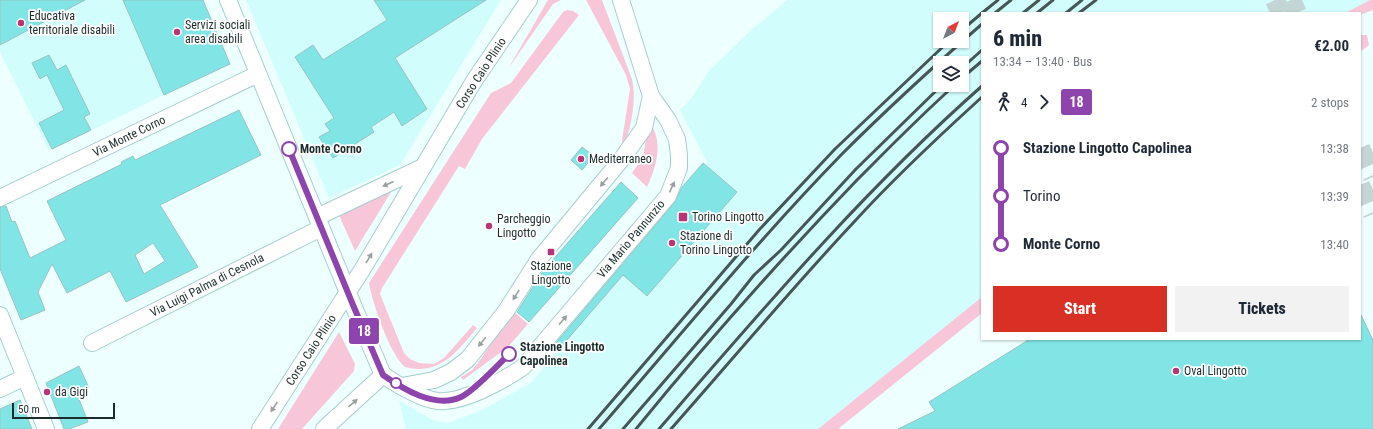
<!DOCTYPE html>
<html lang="en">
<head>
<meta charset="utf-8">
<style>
	body { margin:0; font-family:"Roboto Condensed",sans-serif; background:#f2f2f3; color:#1f2937; height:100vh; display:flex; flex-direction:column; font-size:15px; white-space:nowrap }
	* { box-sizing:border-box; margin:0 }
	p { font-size:13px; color:#747a83 }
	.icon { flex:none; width:22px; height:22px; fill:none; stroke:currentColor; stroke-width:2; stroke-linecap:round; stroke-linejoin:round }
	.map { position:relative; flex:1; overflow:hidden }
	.sheet { position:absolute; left:981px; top:12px; width:380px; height:328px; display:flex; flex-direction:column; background:#fff; border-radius:0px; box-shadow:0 1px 3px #0004 }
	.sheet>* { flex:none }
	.badge { padding:0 8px; border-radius:3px; font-size:14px; line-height:26px }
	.needle { width:26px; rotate:42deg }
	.buttons { position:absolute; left:933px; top:12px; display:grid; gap:8px }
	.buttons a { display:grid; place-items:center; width:36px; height:36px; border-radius:0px; background:#fff; box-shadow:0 1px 3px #0004; font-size:20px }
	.scale { position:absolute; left:12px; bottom:10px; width:103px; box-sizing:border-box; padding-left:4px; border:2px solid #1b2c2c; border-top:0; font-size:11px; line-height:14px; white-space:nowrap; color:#1b2c2c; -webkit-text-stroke:3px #fff; paint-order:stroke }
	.map>.badge { position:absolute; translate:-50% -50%; box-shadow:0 0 0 2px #fff }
	.legs { display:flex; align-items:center; gap:6px; height:44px; padding:0 12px; font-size:13px }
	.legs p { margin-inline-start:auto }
	.headline { display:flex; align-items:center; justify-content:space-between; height:68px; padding:0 12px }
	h1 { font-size:22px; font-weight:800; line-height:30px }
	.primary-button { display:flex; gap:8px; margin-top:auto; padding:8px 12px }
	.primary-button a { flex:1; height:46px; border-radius:0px; background:#d93025; color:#fff; font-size:16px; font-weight:800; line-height:46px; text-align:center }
	.primary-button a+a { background:#f2f2f3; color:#1f2937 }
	ul { padding:0 12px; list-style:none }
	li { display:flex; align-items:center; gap:14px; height:48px; font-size:15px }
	li i { display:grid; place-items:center; width:6px; height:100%; margin:0 5px; background:currentColor }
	li i::after { content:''; width:10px; height:10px; margin:-5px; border:3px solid; border-radius:50%; background:#fff }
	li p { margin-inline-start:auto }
	li:first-child i { background:linear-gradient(#0000 50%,currentColor 0) }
	li:last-child i { background:linear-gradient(currentColor 50%,#0000 0) }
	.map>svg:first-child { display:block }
</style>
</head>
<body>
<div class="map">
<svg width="1373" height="429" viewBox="0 0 1373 429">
	<rect width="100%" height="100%" fill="#eff"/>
	<g fill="#d2fdfd" fill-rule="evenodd">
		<polygon points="0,0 123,0 164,95 49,151 0,52"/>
		<polygon points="246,0 501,0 400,165 329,198"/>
		<path d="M787,0H1370L1345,13H982V297L818,429H406L399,400L432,420L448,423L482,410L532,382L707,162L680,110L691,99L708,72L750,31ZM940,19H962V41H940ZM940,63H962V85H940Z"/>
	</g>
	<g fill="#f7c7d9">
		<polygon points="548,0 561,0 553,4 508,69"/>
		<path d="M586,0H602L632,79C637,101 631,126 624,148L622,140L630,89L626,75Z"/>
		<polygon points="1370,0 1373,0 1373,10 1360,15 1360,13 1345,13"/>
		<path d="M567,10L573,11L579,15L482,139L465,169L459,166L382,288L380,294L404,353L410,359L419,363L434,364L444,358L473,325L477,328C457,352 439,376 405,367C390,355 372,302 369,283L491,93L511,83L563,12Z"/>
		<polygon points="1360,35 1367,35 1369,45 1360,52"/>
		<path d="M652,126C663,145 656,168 647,187L632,173L643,157L648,127Z"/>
		<polygon points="393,189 355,251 338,213"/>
		<polygon points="982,297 982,313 838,429 818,429"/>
		<polygon points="513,311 528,324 508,347 463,380 461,377 472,370 478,363"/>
		<polygon points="339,332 355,364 354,371 302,429 278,429"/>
	</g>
	<g fill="#82e5e5" stroke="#98c3c2" fill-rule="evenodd">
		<polygon points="0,0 85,0 0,45"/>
		<polygon points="123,0 203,0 230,64 164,95"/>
		<polygon points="374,0 486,0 395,58 427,109 402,126 394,112 371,127 374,132 333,158 319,137 330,131 325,124 334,118 295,57 313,45 323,60 387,20"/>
		<polygon points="49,55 57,70 66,65 90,114 84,117 91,130 52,149 39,123 64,110 47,75 40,79 32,63"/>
		<path d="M239,110L261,155L160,205L198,267L126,302L110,271L67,293L52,264L38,292L45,310L21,320L0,269V207L6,206L12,222L15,221L30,258L66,240L47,201L122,164L121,162L133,156L135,160ZM153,243L165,261L144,274L135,255Z"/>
		<polygon points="582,147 594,156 582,170 571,160"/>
		<polygon points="703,163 737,192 647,296 623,275 560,348 555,344 675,202 682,187"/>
		<polygon points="621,182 638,198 529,322 517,312 543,271"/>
		<polygon points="1360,313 1373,340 1373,429 898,429 935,411 929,402 1030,339 1360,339"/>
		<polygon points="79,366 89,388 77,394 88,422 69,429 64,429 46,383"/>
		<polygon points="20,400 32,429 0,429 0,409"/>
	</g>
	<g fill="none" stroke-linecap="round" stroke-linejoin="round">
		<g stroke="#c4d5d5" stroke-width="20" stroke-dasharray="20 10" stroke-linecap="butt">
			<polyline points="1275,0 1281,13"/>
			<polyline points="1291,0 1297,13"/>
			<polyline points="1360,148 1373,177"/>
			<polyline points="1360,185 1373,214"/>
		</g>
		<g stroke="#a4cfcf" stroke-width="18">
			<g id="minor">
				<polyline points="228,0 353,305 383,375"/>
				<polyline points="0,198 258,74"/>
				<polyline points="317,217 423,167"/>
				<polyline points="0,315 46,429"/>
				<polyline points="92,343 321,228"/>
				<path d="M383,375C398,385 420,399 438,401C463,403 503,381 523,367L668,196L679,168V155L677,139L668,120L651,96L621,0"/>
				<polyline points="402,386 434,380 451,372 468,359 506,311 539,259 621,160 644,128 651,96"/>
				<polyline points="0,389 25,377"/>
				<polyline points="260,429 362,270 474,81 529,0"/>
				<polyline points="324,429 383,375"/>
			</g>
		</g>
		<use href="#minor" stroke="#fff" stroke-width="16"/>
		<g stroke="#455656" stroke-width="3">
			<polyline points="982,13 998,0"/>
			<polyline points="995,13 1011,0"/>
			<polyline points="1023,13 1039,0"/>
			<polyline points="1037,13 1053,0"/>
			<polyline points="1066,13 1082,0"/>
			<polyline points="1079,13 1096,0"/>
			<polyline points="962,30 982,13"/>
			<polyline points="962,68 982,50"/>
			<polyline points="962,78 982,61"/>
			<polyline points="588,429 759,230 835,149 949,41"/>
			<path d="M599,429C679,337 757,241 842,154C887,109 934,66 982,24"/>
			<polyline points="623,429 731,304 754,275 781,250 856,169 942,85"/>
			<path d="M636,429C706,343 780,260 857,180C889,148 921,115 955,85"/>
			<path d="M659,429C762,310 864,190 982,86"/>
			<path d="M671,429C732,360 791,289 854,222C894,178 938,137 982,97"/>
		</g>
	</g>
	<defs><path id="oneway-solid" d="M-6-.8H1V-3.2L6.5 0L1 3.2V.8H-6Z"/></defs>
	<g fill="#98a0a0">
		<use href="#oneway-solid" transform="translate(604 182) rotate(130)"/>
		<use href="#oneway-solid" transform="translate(388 184) rotate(155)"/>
		<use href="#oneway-solid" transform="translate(672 187) rotate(-65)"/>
		<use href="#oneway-solid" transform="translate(369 258) rotate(-59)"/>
		<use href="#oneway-solid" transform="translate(516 295) rotate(122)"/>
		<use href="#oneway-solid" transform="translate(563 320) rotate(-49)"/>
		<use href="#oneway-solid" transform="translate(482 342) rotate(128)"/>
		<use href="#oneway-solid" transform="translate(353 403) rotate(-41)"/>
		<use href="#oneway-solid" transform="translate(274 407) rotate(123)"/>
	</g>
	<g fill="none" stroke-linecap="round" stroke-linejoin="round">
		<g stroke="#fff" stroke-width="9">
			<path id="line-1" d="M289,149L353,305L383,375C403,389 435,409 461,397C475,390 498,365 509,354"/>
		</g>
		<use href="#line-1" stroke="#8e44ad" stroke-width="6"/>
	</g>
	<g fill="#b83479" stroke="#fff" stroke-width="1.5">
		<circle cx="21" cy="23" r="4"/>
		<circle cx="177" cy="32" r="4"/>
		<circle cx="581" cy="159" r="4"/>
		<rect x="678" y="212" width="10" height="10" rx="2"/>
		<circle cx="489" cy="226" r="4"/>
		<circle cx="672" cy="243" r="4"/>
		<rect x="547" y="248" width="8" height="8" rx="2"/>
		<circle cx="1176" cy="371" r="4"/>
		<circle cx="47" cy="392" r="4"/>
	</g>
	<g fill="#fff" stroke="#8e44ad" stroke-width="2">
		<circle cx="289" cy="149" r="7"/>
		<circle cx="509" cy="354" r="7"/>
		<circle cx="396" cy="383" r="5"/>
	</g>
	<g text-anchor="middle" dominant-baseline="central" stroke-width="3.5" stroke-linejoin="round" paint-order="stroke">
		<g font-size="12" fill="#1b2c2c" stroke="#fff" text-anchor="start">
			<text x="29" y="16">Educativa<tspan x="29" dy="14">territoriale disabili</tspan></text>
			<text x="185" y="25">Servizi sociali<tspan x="185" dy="14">area disabili</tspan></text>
			<text x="589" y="159">Mediterraneo</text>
			<text x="692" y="217">Torino Lingotto</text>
			<text x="497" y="219">Parcheggio<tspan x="497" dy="14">Lingotto</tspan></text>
			<text x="680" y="236">Stazione di<tspan x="680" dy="14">Torino Lingotto</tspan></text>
			<text x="551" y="266" text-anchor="middle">Stazione<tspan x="551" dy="14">Lingotto</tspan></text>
			<text x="1184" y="371">Oval Lingotto</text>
			<text x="55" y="392">da Gigi</text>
		</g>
		<g font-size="12" fill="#1b2c2c" stroke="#fff">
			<text transform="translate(481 73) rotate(-57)">Corso Caio Plinio</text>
			<text transform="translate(129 136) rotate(-26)">Via Monte Corno</text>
			<text transform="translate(631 239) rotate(-50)">Via Mario Pannunzio</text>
			<text transform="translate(207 285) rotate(-27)">Via Luigi Palma di Cesnola</text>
			<text transform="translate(311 350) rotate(-57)">Corso Caio Plinio</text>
		</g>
		<g font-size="12" font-weight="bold" fill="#1b2c2c" stroke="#fff" text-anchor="start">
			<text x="300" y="149">Monte Corno</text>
			<text x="520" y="347">Stazione Lingotto<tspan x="520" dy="14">Capolinea</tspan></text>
		</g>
	</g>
</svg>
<div class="buttons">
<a><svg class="needle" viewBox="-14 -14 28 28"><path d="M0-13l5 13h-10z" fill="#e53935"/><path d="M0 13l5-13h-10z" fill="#747a83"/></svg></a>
<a><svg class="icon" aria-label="layers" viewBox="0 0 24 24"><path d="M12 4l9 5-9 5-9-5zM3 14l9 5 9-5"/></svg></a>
</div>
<div class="scale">50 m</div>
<b class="badge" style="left:364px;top:331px;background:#8e44ad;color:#fff">18</b>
<section class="sheet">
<div class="headline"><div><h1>6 min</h1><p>13:34 – 13:40 · Bus</p></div><b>€2.00</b></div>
<div class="legs"><svg class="icon" aria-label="walk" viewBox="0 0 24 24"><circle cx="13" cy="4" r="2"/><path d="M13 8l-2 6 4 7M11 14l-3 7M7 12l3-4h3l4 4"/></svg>4<svg class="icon" aria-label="forward" viewBox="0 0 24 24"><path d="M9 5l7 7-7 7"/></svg><b class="badge" style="background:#8e44ad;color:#fff">18</b><p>2 stops</p></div>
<ul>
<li><i style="color:#8e44ad"></i><b>Stazione Lingotto Capolinea</b><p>13:38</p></li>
<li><i style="color:#8e44ad"></i><span>Torino</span><p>13:39</p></li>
<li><i style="color:#8e44ad"></i><b>Monte Corno</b><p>13:40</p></li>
</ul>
<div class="primary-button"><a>Start</a><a>Tickets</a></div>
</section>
</div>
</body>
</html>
